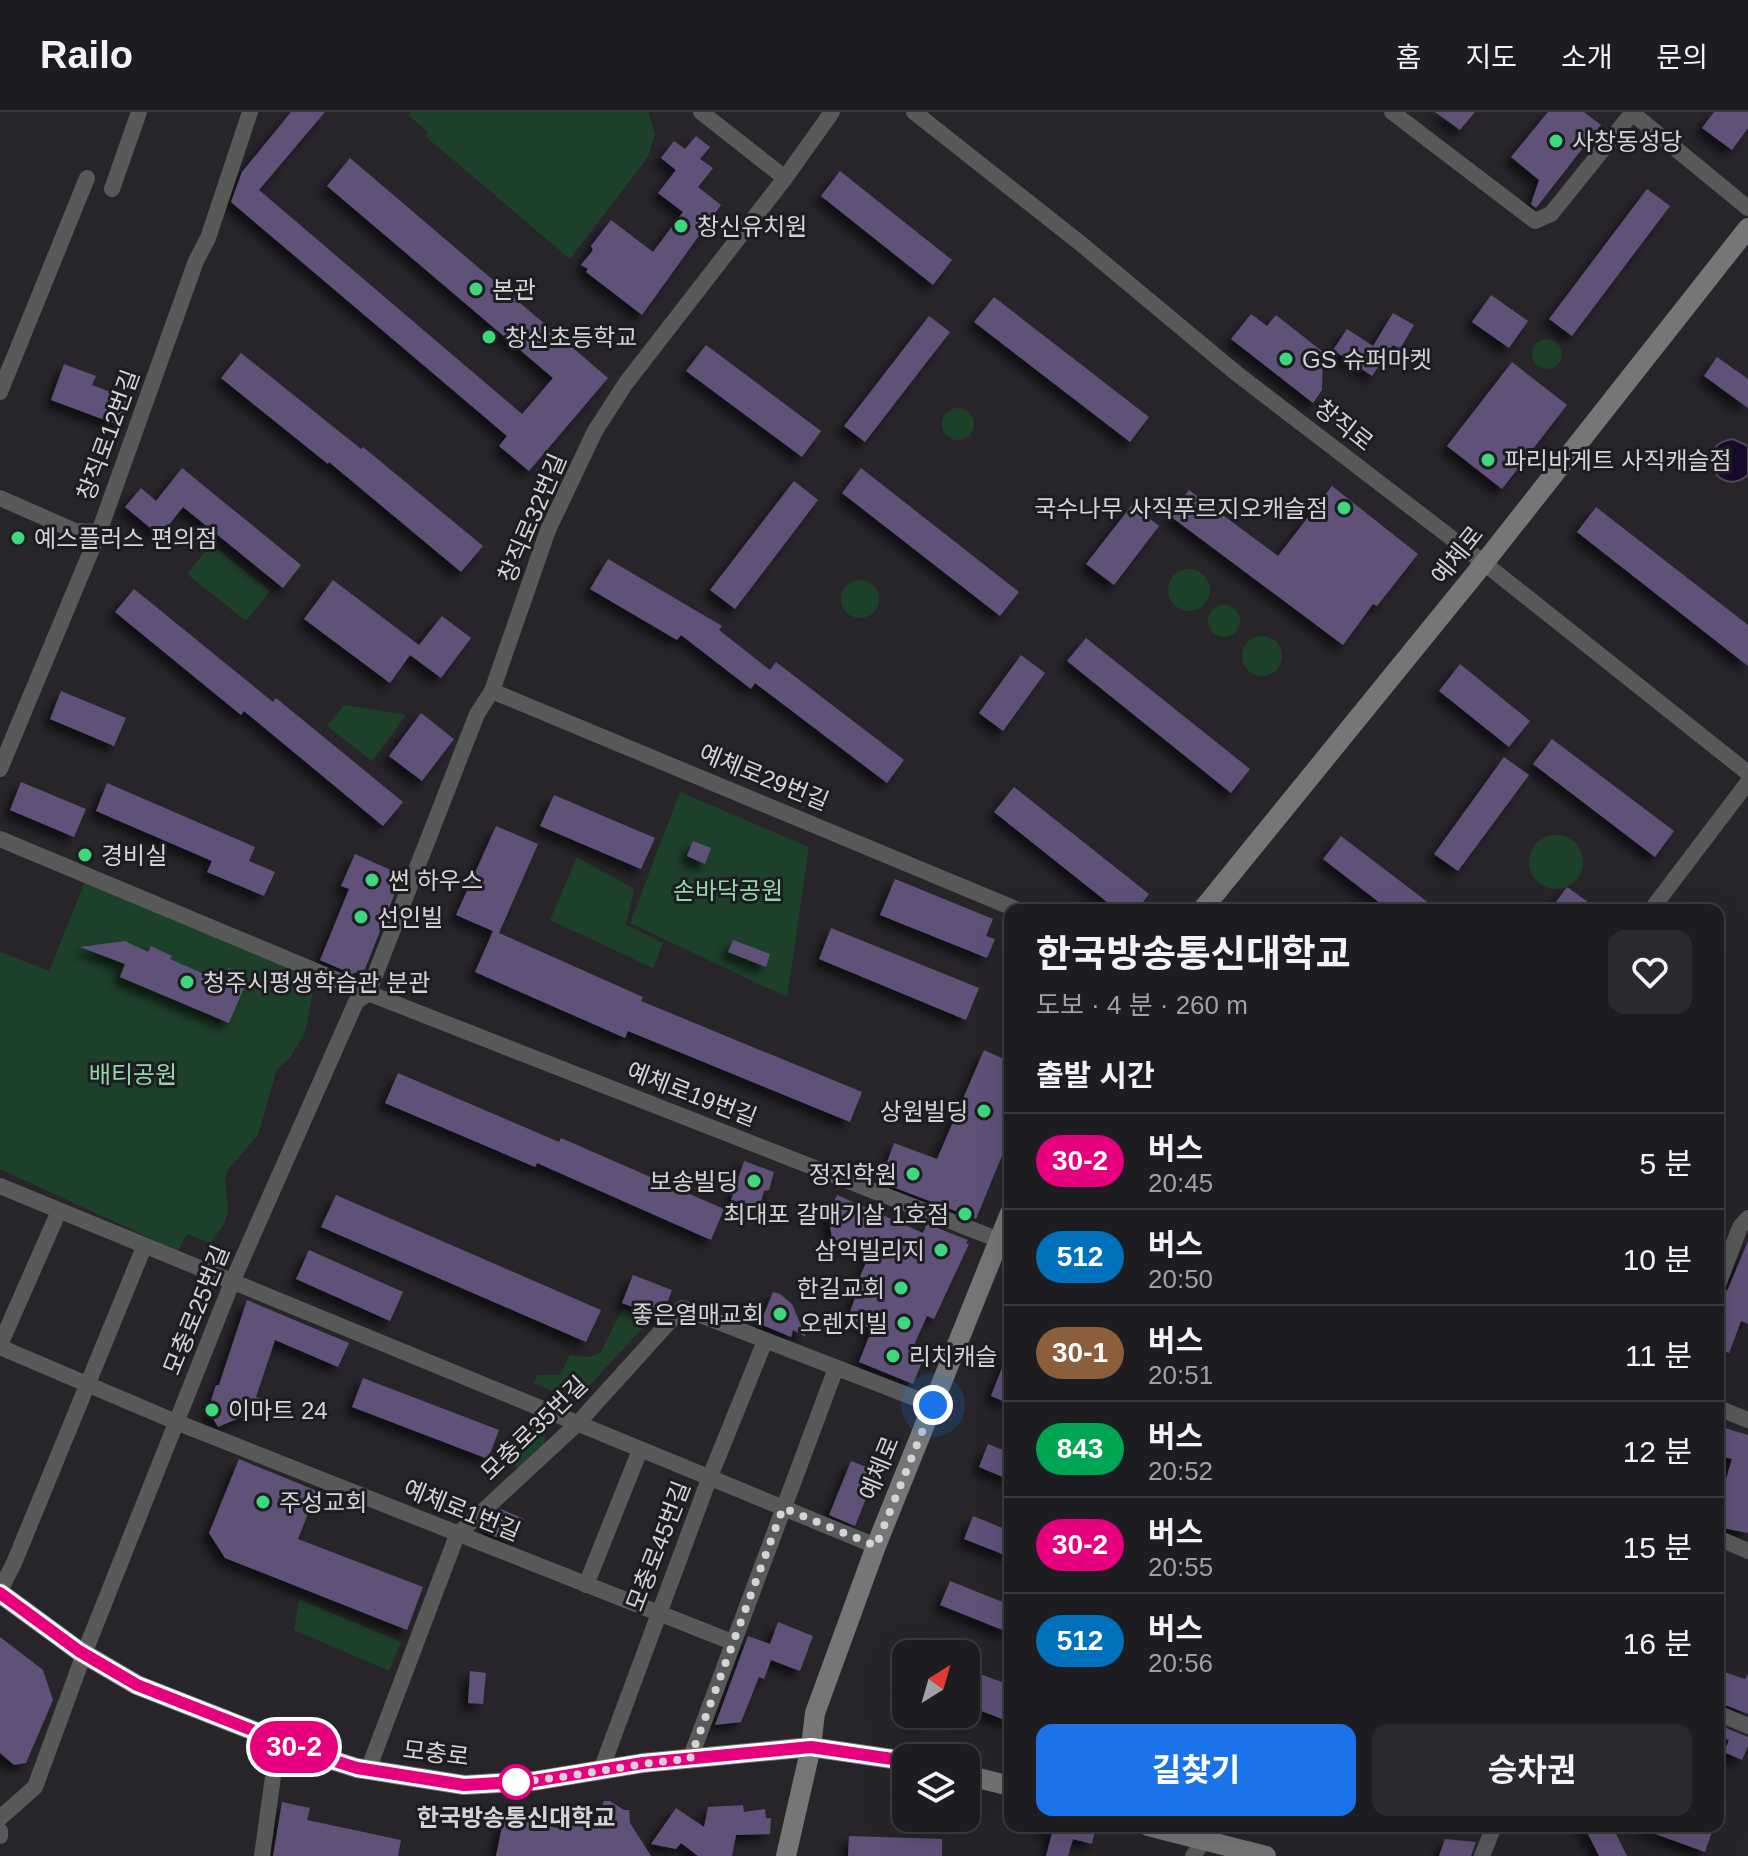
<!DOCTYPE html>
<html lang="ko">
<head>
<meta charset="utf-8">
<style>
	body { margin:0; font-family:Helvetica,"Noto Sans KR",sans-serif; background:#2a292d; color:#f1f3f6; height:100vh; display:flex; flex-direction:column; font-size:30px; white-space:nowrap }
	* { box-sizing:border-box; margin:0 }
	p { font-size:26px; color:#a0a1a5 }
	.icon { flex:none; width:44px; height:44px; fill:none; stroke:currentColor; stroke-width:2; stroke-linecap:round; stroke-linejoin:round }
	.map { position:relative; flex:1; overflow:hidden }
	.sheet { position:absolute; left:1004px; top:792px; width:720px; height:928px; display:flex; flex-direction:column; background:#1d1c20; border-radius:16px; box-shadow:0 8px 32px #0002,0 0 0 2px #3b3a3e }
	.sheet>* { flex:none }
	.badge { padding:0 16px; border-radius:26px; font-size:28px; line-height:52px }
	.needle { width:52px; rotate:37deg }
	.tools { position:absolute; left:892px; top:1528px; display:grid; gap:16px }
	.tools a { display:grid; place-items:center; width:88px; height:88px; border-radius:16px; background:#1d1c20; box-shadow:0 8px 32px #0002,0 0 0 2px #3b3a3e; font-size:40px }
	.you { position:absolute; width:40px; height:40px; margin:-20px; border:6px solid #fff; border-radius:50%; background:#1a73e8; box-shadow:0 0 0 12px #1a73e833 }
	.map>.badge { position:absolute; translate:-50% -50%; box-shadow:0 0 0 4px #fff }
	h2 { padding:0 32px; font-size:30px; line-height:72px }
	.round { display:grid; place-items:center; flex:none; width:84px; height:84px; border-radius:16px; background:#2a292d }
	.overview { display:flex; align-items:center; justify-content:space-between; height:136px; padding:0 32px }
	h1 { font-size:38px; font-weight:700; line-height:60px }
	.action { display:flex; gap:16px; margin-top:auto; padding:16px 32px }
	.action a { flex:1; height:92px; border-radius:16px; background:#1a73e8; color:#fff; font-size:32px; font-weight:700; line-height:92px; text-align:center }
	.action a+a { background:#2a292d; color:#f1f3f6 }
	ul { padding:0; list-style:none }
	li { display:flex; align-items:center; gap:24px; height:96px; padding:0 32px; border-top:2px solid #3b3a3e }
	li div { flex:1 }
	li b { display:block; font-size:30px }
	li em { font-style:normal }
	li .badge { min-width:88px; font-weight:700; text-align:center }
	header { display:flex; align-items:center; gap:48px; box-sizing:border-box; height:112px; padding:0 40px; background:#1d1c20; border-bottom:2px solid #3b3a3e }
	header strong { font-size:38px }
	nav { display:flex; gap:44px; margin-inline-start:auto; font-size:28px }
	.map>svg:first-child { display:block }
</style>
</head>
<body>
<header>
<strong>Railo</strong>
<nav><a>홈</a><a>지도</a><a>소개</a><a>문의</a></nav>
</header>
<div class="map">
<svg width="1748" height="1744" viewBox="0 0 1748 1744">
	<defs>
		<filter id="shadow"><feDropShadow dx="-7" dy="7" stdDeviation="4" flood-color="#0009"/></filter>
	</defs>
	<rect width="100%" height="100%" fill="#27252a"/>
	<g fill="#1d4029">
		<polygon points="411,0 648,0 655,22 648,45 570,147 425,24 428,20 408,3"/>
		<circle cx="1547" cy="242" r="15"/>
		<circle cx="958" cy="312" r="16"/>
		<polygon points="211,432 270,479 246,509 187,462"/>
		<circle cx="1189" cy="478" r="21"/>
		<circle cx="860" cy="487" r="19"/>
		<circle cx="1224" cy="509" r="16"/>
		<circle cx="1262" cy="544" r="20"/>
		<polygon points="344,593 406,603 372,649 327,614"/>
		<polygon points="680,680 809,735 787,885 630,811"/>
		<circle cx="1556" cy="750" r="27"/>
		<polygon points="577,745 634,777 626,813 663,831 653,856 550,808"/>
		<polygon points="85,770 302,861 314,875 305,920 290,946 277,957 258,1023 227,1059 225,1068 228,1099 224,1112 210,1131 187,1122 178,1139 0,1057 0,840 49,859"/>
		<polygon points="623,1196 651,1207 575,1289 534,1271 537,1263 560,1263 570,1243 590,1245 601,1240"/>
		<polygon points="518,1313 546,1317 544,1334 519,1356 506,1352"/>
		<polygon points="299,1487 401,1530 389,1559 294,1518"/>
	</g>
	<path fill="#180a2a" stroke="#50465e" stroke-width="2" d="M1733,327L1748,334V363C1716,389 1692,332 1733,327Z"/>
	<g fill="#5f5178" filter="url(#shadow)">
		<polygon points="291,0 325,0 259,78 522,302 553,266 327,74 350,46 608,266 529,359 499,334 507,324 231,90 242,60"/>
		<polygon points="1435,0 1475,0 1460,18"/>
		<polygon points="1548,0 1584,0 1601,13 1536,96 1531,92 1539,68 1511,45"/>
		<polygon points="1714,0 1748,0 1748,16 1732,38 1702,16"/>
		<polygon points="696,24 710,35 700,47 713,56 698,75 721,93 642,203 586,160 588,157 581,153 593,138 591,134 611,108 653,140 683,100 658,81 676,58 661,46 674,29 685,37"/>
		<polygon points="840,59 952,148 933,173 821,84"/>
		<polygon points="1647,77 1670,94 1572,224 1549,207"/>
		<polygon points="1491,183 1528,209 1509,236 1472,210"/>
		<polygon points="994,185 1149,305 1130,330 974,210"/>
		<polygon points="1393,201 1414,213 1400,237 1393,233 1372,264 1333,238 1347,217 1373,234"/>
		<polygon points="1251,202 1267,214 1276,203 1323,240 1322,278 1313,291 1231,227"/>
		<polygon points="929,204 950,220 865,330 844,314"/>
		<polygon points="706,233 821,319 802,345 686,259"/>
		<polygon points="241,241 361,337 363,335 483,434 461,460 329,350 328,352 221,266"/>
		<polygon points="1717,245 1748,267 1748,296 1704,264"/>
		<polygon points="1512,250 1567,293 1502,377 1447,334"/>
		<polygon points="64,252 96,264 92,273 131,288 121,314 51,288"/>
		<polygon points="182,356 301,453 283,476 183,395 160,424 125,395 141,376 156,389"/>
		<polygon points="861,356 1019,480 1000,504 842,381"/>
		<polygon points="794,369 818,388 735,497 710,478"/>
		<polygon points="1332,374 1418,442 1377,494 1373,492 1343,533 1170,404 1189,378 1278,444"/>
		<polygon points="1132,393 1159,414 1114,473 1086,452"/>
		<polygon points="1596,395 1748,513 1748,554 1577,420"/>
		<polygon points="608,447 722,514 719,518 770,558 776,550 904,648 887,671 755,571 751,577 681,523 677,528 590,477"/>
		<polygon points="333,468 419,533 442,504 471,526 441,566 410,543 390,571 304,507"/>
		<polygon points="134,477 273,590 276,586 403,690 383,714 244,599 241,603 115,500"/>
		<polygon points="1086,526 1250,657 1231,681 1067,549"/>
		<polygon points="1021,543 1045,561 1003,619 979,601"/>
		<polygon points="1460,552 1530,609 1509,635 1439,579"/>
		<polygon points="61,579 126,606 114,634 50,607"/>
		<polygon points="421,601 454,627 422,669 389,644"/>
		<polygon points="1552,627 1674,719 1655,745 1533,652"/>
		<polygon points="1504,645 1529,663 1458,759 1434,742"/>
		<polygon points="21,670 86,697 74,725 10,698"/>
		<polygon points="107,671 255,735 249,749 275,760 264,784 207,760 212,749 96,699"/>
		<polygon points="1014,675 1149,782 1137,798 1117,798 994,700"/>
		<polygon points="554,683 655,726 641,757 540,714"/>
		<polygon points="496,714 538,732 499,821 643,885 641,889 862,980 850,1010 628,919 625,926 475,860 493,819 456,803"/>
		<polygon points="1341,724 1438,798 1389,798 1323,747"/>
		<polygon points="693,729 711,736 705,752 687,744"/>
		<polygon points="355,742 402,763 365,857 352,862 320,848 349,777 341,774"/>
		<polygon points="895,767 993,807 986,824 995,827 987,846 880,803"/>
		<polygon points="1567,775 1599,798 1550,798"/>
		<polygon points="831,816 979,876 966,908 819,847"/>
		<polygon points="733,828 770,842 766,855 728,840"/>
		<polygon points="125,829 148,840 151,834 172,844 170,847 213,866 217,857 226,861 228,856 243,863 240,869 246,871 229,911 120,865 125,852 80,835"/>
		<polygon points="984,938 1010,950 1010,1024 976,1107 880,1070 894,1031 937,1047"/>
		<polygon points="398,961 559,1030 561,1026 724,1097 711,1128 537,1051 535,1055 385,991"/>
		<polygon points="744,1049 774,1060 769,1078 764,1079 761,1090 752,1093 731,1088"/>
		<polygon points="336,1083 601,1198 586,1230 321,1115"/>
		<polygon points="837,1083 923,1121 927,1112 968,1128 966,1131 969,1132 934,1207 927,1204 914,1233 927,1238 913,1272 859,1250 872,1217 852,1208 849,1203 859,1174 856,1173 870,1142 832,1126 828,1103"/>
		<polygon points="1748,1129 1748,1212 1741,1209 1729,1241 1718,1237 1718,1190 1728,1177"/>
		<polygon points="309,1138 403,1180 390,1209 296,1167"/>
		<polygon points="633,1163 672,1178 664,1199 659,1205 622,1191"/>
		<polygon points="773,1180 780,1182 792,1192 806,1225 793,1218 791,1225 760,1212"/>
		<polygon points="247,1188 349,1231 338,1255 275,1228 256,1285 269,1289 265,1300 251,1301 218,1315 208,1298 216,1273 219,1273"/>
		<polygon points="1009,1238 1010,1238 1010,1292 991,1284"/>
		<polygon points="363,1266 499,1318 488,1347 352,1295"/>
		<polygon points="1718,1314 1748,1323 1748,1421 1718,1415 1718,1383 1721,1384 1732,1347 1718,1343"/>
		<polygon points="988,1332 1010,1341 1010,1368 979,1355"/>
		<polygon points="239,1347 317,1379 298,1427 423,1475 407,1518 225,1446 209,1421"/>
		<polygon points="851,1349 877,1359 855,1414 829,1403"/>
		<polygon points="501,1397 524,1407 513,1431 488,1422 487,1416 491,1406"/>
		<polygon points="973,1404 1010,1419 1010,1445 964,1427"/>
		<polygon points="950,1469 1010,1493 1010,1521 940,1493"/>
		<polygon points="778,1510 813,1524 800,1559 771,1548 764,1567 759,1565 741,1610 715,1613 748,1524 770,1532"/>
		<polygon points="0,1525 43,1558 53,1588 26,1651 14,1653 0,1641"/>
		<polygon points="966,1557 1010,1573 1010,1610 966,1593"/>
		<polygon points="1718,1558 1745,1567 1748,1562 1748,1602 1718,1590"/>
		<polygon points="470,1559 486,1561 483,1592 468,1591"/>
		<polygon points="1726,1616 1748,1625 1748,1634 1742,1648 1724,1640 1729,1628 1722,1625"/>
		<polygon points="604,1689 610,1689 624,1698 629,1698 630,1711 651,1744 496,1744 504,1705 563,1717 565,1699 569,1697 576,1698 593,1711"/>
		<polygon points="282,1690 310,1696 307,1708 401,1728 398,1744 273,1744"/>
		<polygon points="743,1693 744,1700 765,1697 766,1706 771,1706 770,1722 736,1723 732,1744 698,1744 681,1731 676,1737 651,1732 676,1696 704,1715 708,1695"/>
		<polygon points="1043,1714 1096,1714 1092,1732 1073,1727 1068,1744 1046,1744 1052,1721 1043,1719"/>
		<polygon points="1584,1714 1612,1714 1627,1744 1599,1744"/>
		<polygon points="1640,1714 1714,1714 1705,1740 1639,1716"/>
		<polygon points="849,1724 942,1727 942,1744 848,1744"/>
		<polygon points="1445,1727 1476,1730 1471,1744 1439,1744"/>
	</g>
	<g fill="none" stroke-linecap="round" stroke-linejoin="round">
		<g stroke="#585a59" stroke-width="16">
			<polyline points="701,0 785,66"/>
			<polyline points="914,0 1080,131 1236,261 1484,451 1748,661"/>
			<polyline points="1392,0 1535,109 1551,102 1633,0"/>
			<polyline points="1631,0 1748,96"/>
			<polyline points="112,77 139,0"/>
			<polyline points="0,280 87,66"/>
			<polyline points="0,386 75,419 99,420"/>
			<polyline points="492,579 1018,798"/>
			<polyline points="0,657 99,420 196,149 208,126 250,0"/>
			<polyline points="0,727 368,881 999,1128"/>
			<polyline points="1651,798 1748,670"/>
			<polyline points="0,1074 876,1434"/>
			<polyline points="1718,1173 1740,1115 1748,1106"/>
			<polyline points="0,1233 59,1099"/>
			<polyline points="0,1235 176,1310 732,1530"/>
			<polyline points="1718,1296 1748,1308"/>
			<polyline points="1718,1426 1748,1439"/>
			<polyline points="586,1473 640,1338"/>
			<polyline points="0,1478 14,1451 144,1135"/>
			<polyline points="1718,1601 1748,1614"/>
			<polyline points="690,1647 836,1256"/>
			<polyline points="368,1658 457,1423 577,1312 682,1196 933,1293"/>
			<polyline points="601,1658 709,1367 765,1229"/>
			<polyline points="0,1706 35,1675 84,1542 233,1168 356,890 368,881 477,602 492,579 548,418 595,319 626,271 785,66 832,0"/>
			<polyline points="0,1719 0,1724"/>
			<polyline points="262,1744 278,1629"/>
			<polyline points="1193,1744 1203,1730"/>
			<polyline points="1482,1744 1494,1714"/>
		</g>
		<g stroke="#747775" stroke-width="20">
			<polyline points="1202,798 1484,451 1748,116"/>
			<polyline points="0,1481 79,1539 137,1573 313,1642 357,1656 464,1673 534,1669 643,1651 811,1635 906,1649"/>
			<polyline points="966,1663 1010,1674"/>
			<polyline points="1148,1714 1266,1744"/>
			<polyline points="786,1744 811,1635 815,1601 876,1434 1010,1101"/>
		</g>
	</g>
	<g fill="none" stroke-linecap="round" stroke-linejoin="round">
		<g stroke="#fff" stroke-width="18">
			<polyline id="line" points="0,1481 79,1539 137,1573 313,1642 357,1656 464,1673 534,1669 643,1651 811,1635 906,1649"/>
		</g>
		<use href="#line" stroke="#e6007e" stroke-width="12"/>
		<path stroke="#d4d3d6" stroke-width="8" stroke-dasharray="0 14.4" d="M516,1670H511C571,1667 630,1651 690,1647L783,1396L876,1434L933,1293"/>
	</g>
	<g fill="#3ed77d" stroke="#1d1c20" stroke-width="3">
		<circle cx="1556" cy="29" r="8"/>
		<circle cx="681" cy="114" r="8"/>
		<circle cx="476" cy="177" r="8"/>
		<circle cx="489" cy="225" r="8"/>
		<circle cx="1286" cy="247" r="8"/>
		<circle cx="1488" cy="348" r="8"/>
		<circle cx="1344" cy="396" r="8"/>
		<circle cx="18" cy="426" r="8"/>
		<circle cx="85" cy="743" r="8"/>
		<circle cx="372" cy="768" r="8"/>
		<circle cx="361" cy="805" r="8"/>
		<circle cx="187" cy="870" r="8"/>
		<circle cx="984" cy="999" r="8"/>
		<circle cx="913" cy="1062" r="8"/>
		<circle cx="754" cy="1069" r="8"/>
		<circle cx="965" cy="1102" r="8"/>
		<circle cx="941" cy="1138" r="8"/>
		<circle cx="901" cy="1176" r="8"/>
		<circle cx="780" cy="1202" r="8"/>
		<circle cx="904" cy="1211" r="8"/>
		<circle cx="893" cy="1244" r="8"/>
		<circle cx="212" cy="1298" r="8"/>
		<circle cx="263" cy="1390" r="8"/>
	</g>
	<circle fill="#fff" stroke="#e6007e" stroke-width="4" cx="516" cy="1670" r="16"/>
	<g text-anchor="middle" dominant-baseline="central" stroke-width="6" stroke-linejoin="round" paint-order="stroke">
		<g font-size="24" fill="#d4d3d6" stroke="#1d1c20" text-anchor="start">
			<text x="1572" y="29">사창동성당</text>
			<text x="697" y="114">창신유치원</text>
			<text x="492" y="177">본관</text>
			<text x="505" y="225">창신초등학교</text>
			<text x="1302" y="247">GS 슈퍼마켓</text>
			<text x="1504" y="348">파리바게트 사직캐슬점</text>
			<text x="1328" y="396" text-anchor="end">국수나무 사직푸르지오캐슬점</text>
			<text x="34" y="426">예스플러스 편의점</text>
			<text x="101" y="743">경비실</text>
			<text x="388" y="768">썬 하우스</text>
			<text x="377" y="805">선인빌</text>
			<text x="203" y="870">청주시평생학습관 분관</text>
			<text x="968" y="999" text-anchor="end">상원빌딩</text>
			<text x="897" y="1062" text-anchor="end">정진학원</text>
			<text x="738" y="1069" text-anchor="end">보송빌딩</text>
			<text x="949" y="1102" text-anchor="end">최대포 갈매기살 1호점</text>
			<text x="925" y="1138" text-anchor="end">삼익빌리지</text>
			<text x="885" y="1176" text-anchor="end">한길교회</text>
			<text x="764" y="1202" text-anchor="end">좋은열매교회</text>
			<text x="888" y="1211" text-anchor="end">오렌지빌</text>
			<text x="909" y="1244">리치캐슬</text>
			<text x="228" y="1298">이마트 24</text>
			<text x="279" y="1390">주성교회</text>
		</g>
		<g font-size="24" fill="#d4d3d6" stroke="#1d1c20">
			<text transform="translate(1344 313) rotate(38)">창직로</text>
			<text transform="translate(108 323) rotate(-70)">창직로12번길</text>
			<text transform="translate(532 406) rotate(-67)">창직로32번길</text>
			<text transform="translate(1457 443) rotate(-51)">예체로</text>
			<text transform="translate(764 665) rotate(22)">예체로29번길</text>
			<text transform="translate(692 982) rotate(21)">예체로19번길</text>
			<text transform="translate(196 1198) rotate(-68)">모충로25번길</text>
			<text transform="translate(534 1316) rotate(-44)">모충로35번길</text>
			<text transform="translate(879 1356) rotate(-68)">예체로</text>
			<text transform="translate(462 1398) rotate(22)">예체로1번길</text>
			<text transform="translate(658 1434) rotate(-69)">모충로45번길</text>
			<text transform="translate(436 1641) rotate(7)">모충로</text>
		</g>
		<g font-size="24" fill="#95d6a8" stroke="#1d1c20">
			<text x="728" y="778">손바닥공원</text>
			<text x="133" y="962">배티공원</text>
		</g>
		<g font-size="24" font-weight="bold" fill="#d4d3d6" stroke="#1d1c20">
			<text x="516" y="1705">한국방송통신대학교</text>
		</g>
	</g>
</svg>
<div class="tools">
<a><svg class="needle" viewBox="-14 -14 28 28"><path d="M0-13l5 13h-10z" fill="#e53935"/><path d="M0 13l5-13h-10z" fill="#a0a1a5"/></svg></a>
<a><svg class="icon" aria-label="layers" viewBox="0 0 24 24"><path d="M12 4l9 5-9 5-9-5zM3 14l9 5 9-5"/></svg></a>
</div>
<div class="you" style="left:933px;top:1293px"></div>
<b class="badge" style="left:294px;top:1635px;background:#e6007e;color:#fff">30-2</b>
<section class="sheet">
<div class="overview"><div><h1>한국방송통신대학교</h1><p>도보 · 4 분 · 260 m</p></div><a class="round"><svg class="icon" aria-label="heart" viewBox="0 0 24 24"><path d="M12 20l-8-8c-3-5 5-10 8-4 3-6 11-1 8 4z"/></svg></a></div>
<h2>출발 시간</h2>
<ul>
<li><span class="badge" style="background:#e6007e;color:#fff">30-2</span><div><b>버스</b><p>20:45</p></div><em>5 분</em></li>
<li><span class="badge" style="background:#0072bc;color:#fff">512</span><div><b>버스</b><p>20:50</p></div><em>10 분</em></li>
<li><span class="badge" style="background:#8b5e3c;color:#fff">30-1</span><div><b>버스</b><p>20:51</p></div><em>11 분</em></li>
<li><span class="badge" style="background:#00a651;color:#fff">843</span><div><b>버스</b><p>20:52</p></div><em>12 분</em></li>
<li><span class="badge" style="background:#e6007e;color:#fff">30-2</span><div><b>버스</b><p>20:55</p></div><em>15 분</em></li>
<li><span class="badge" style="background:#0072bc;color:#fff">512</span><div><b>버스</b><p>20:56</p></div><em>16 분</em></li>
</ul>
<div class="action"><a>길찾기</a><a>승차권</a></div>
</section>
</div>
</body>
</html>
